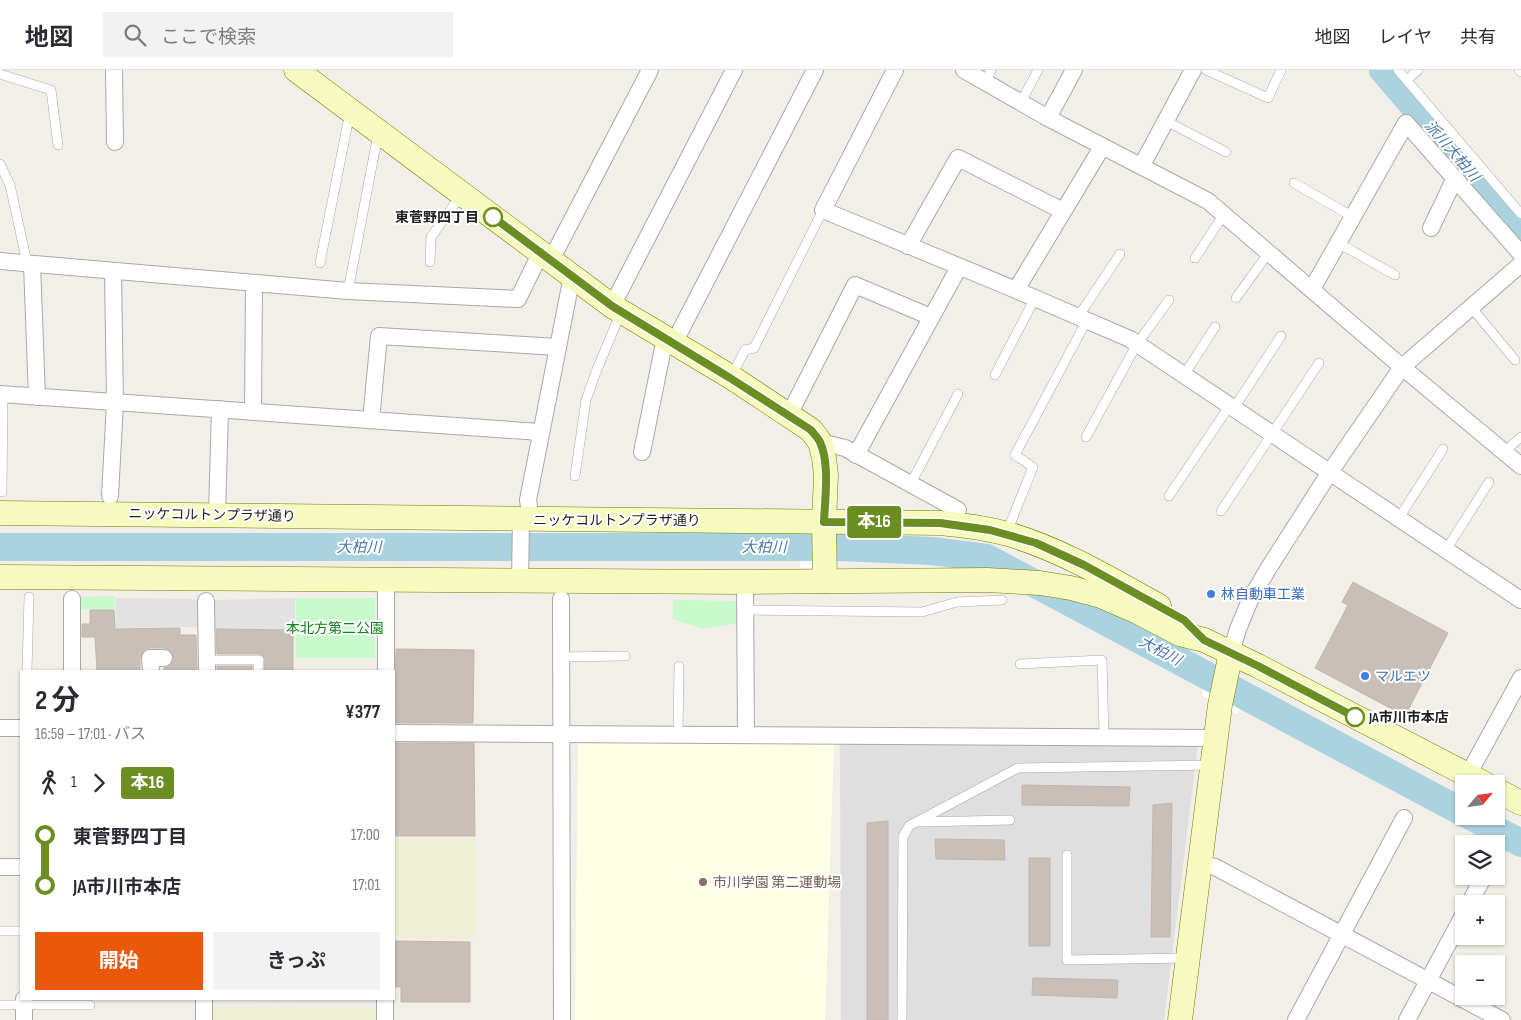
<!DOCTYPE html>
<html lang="ja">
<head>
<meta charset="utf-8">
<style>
	body { margin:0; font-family:"Sofia Sans Condensed","Noto Sans JP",sans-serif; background:#f2f2f3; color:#2b2b33; height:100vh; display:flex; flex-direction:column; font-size:19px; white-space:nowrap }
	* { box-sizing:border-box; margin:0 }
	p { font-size:16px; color:#7c7c81 }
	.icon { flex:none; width:28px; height:28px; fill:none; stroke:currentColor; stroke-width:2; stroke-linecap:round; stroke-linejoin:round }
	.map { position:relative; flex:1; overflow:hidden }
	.sheet { position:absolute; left:20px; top:600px; width:375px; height:330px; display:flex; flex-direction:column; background:#fff; border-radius:0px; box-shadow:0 1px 4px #0004 }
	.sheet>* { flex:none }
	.badge { padding:0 10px; border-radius:4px; font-size:18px; line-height:32px }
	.needle { width:32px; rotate:61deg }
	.fabs { position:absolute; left:1455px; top:705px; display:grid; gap:10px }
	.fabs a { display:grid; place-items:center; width:50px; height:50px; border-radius:0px; background:#fff; box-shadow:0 1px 4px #0004; font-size:25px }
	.map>.badge { position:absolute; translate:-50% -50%; box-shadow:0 0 0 2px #fff }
	.legs { display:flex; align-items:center; gap:8px; height:55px; padding:0 15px; font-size:16px }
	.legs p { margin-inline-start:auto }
	.summary { display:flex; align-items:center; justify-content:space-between; height:85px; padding:0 15px }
	h1 { font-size:28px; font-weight:700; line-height:38px }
	.action { display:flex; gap:10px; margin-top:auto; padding:10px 15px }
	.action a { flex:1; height:58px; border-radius:0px; background:#ea580c; color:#fff; font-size:20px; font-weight:700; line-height:58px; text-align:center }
	.action a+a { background:#f2f2f3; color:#2b2b33 }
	ul { padding:0 15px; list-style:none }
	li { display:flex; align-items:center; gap:18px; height:50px; font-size:19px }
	li i { display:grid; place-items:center; width:8px; height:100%; margin:0 6px; background:currentColor }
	li i::after { content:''; width:12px; height:12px; margin:-6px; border:4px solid; border-radius:50%; background:#fff }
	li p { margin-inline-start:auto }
	li:first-child i { background:linear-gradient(#0000 50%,currentColor 0) }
	li:last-child i { background:linear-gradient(currentColor 50%,#0000 0) }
	header { display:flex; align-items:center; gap:30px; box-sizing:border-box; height:70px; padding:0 25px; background:#fff; border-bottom:1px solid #e1e1e2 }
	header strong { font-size:24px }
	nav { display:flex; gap:28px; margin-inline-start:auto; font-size:18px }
	.search { width:350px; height:45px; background:#f2f2f3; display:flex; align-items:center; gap:12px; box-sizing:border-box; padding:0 18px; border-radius:0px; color:#7c7c81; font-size:19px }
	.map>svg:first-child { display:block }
</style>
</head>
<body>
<header>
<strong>地図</strong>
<div class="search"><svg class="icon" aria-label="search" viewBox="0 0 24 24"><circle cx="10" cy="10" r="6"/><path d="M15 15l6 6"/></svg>ここで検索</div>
<nav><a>地図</a><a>レイヤ</a><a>共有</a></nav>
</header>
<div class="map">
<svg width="1521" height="950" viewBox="0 0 1521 950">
	<rect width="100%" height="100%" fill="#f2efe9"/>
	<polygon fill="#e0dfdf" points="840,674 1198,674 1164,950 841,950"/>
	<polygon fill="#ffffe5" points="578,672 834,673 825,950 575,950"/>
	<g fill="#eef0d5">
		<rect x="394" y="768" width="81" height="100"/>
		<polygon points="207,937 378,938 378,950 207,950"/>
	</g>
	<g fill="#c8facc">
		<polygon points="115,526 115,540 78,539 78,527"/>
		<rect x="296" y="528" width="79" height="60"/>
		<polygon points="673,530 740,531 740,553 703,559 673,549"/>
	</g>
	<g fill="#e2e2e2">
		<polygon points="116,528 202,529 203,557 115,558"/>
		<polygon points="295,528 295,560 214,559 213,530"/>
	</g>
	<g fill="#fff">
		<polygon points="800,463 836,464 836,499 800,498"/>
		<polygon points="1189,582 1259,617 1239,635 1238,644 1202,626 1205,612"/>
	</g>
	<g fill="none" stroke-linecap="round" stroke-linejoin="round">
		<g stroke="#aad3df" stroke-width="28">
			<polyline points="1383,0 1521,161"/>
			<polyline points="0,477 841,477 932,481 987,488 1464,743"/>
			<polyline points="1470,746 1521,773"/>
		</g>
	</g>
	<g fill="#c7bfb8" stroke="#c4b6ab">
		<polygon points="1353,512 1448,563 1405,646 1315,598 1348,535 1342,532"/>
		<polygon points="90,540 114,540 115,559 180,558 180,565 196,565 197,601 164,601 164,598 169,596 174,588 172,583 164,578 150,578 144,580 140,588 140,601 97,601 95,567 82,567 82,554 90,554"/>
		<polygon points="216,559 293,560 293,601 264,601 265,588 260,584 217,584"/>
		<polygon points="396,579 474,580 473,653 394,653"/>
		<rect x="217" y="596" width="35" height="5"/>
		<polygon points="394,673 474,673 475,766 394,766"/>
		<polygon points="1022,715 1130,717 1129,736 1022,735"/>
		<polygon points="1172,733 1170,867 1151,867 1153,735"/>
		<polygon points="888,751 888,950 867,950 867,753"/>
		<polygon points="935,769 1004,770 1005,790 936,789"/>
		<rect x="1029" y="788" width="21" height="88"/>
		<polygon points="395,871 470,872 470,932 401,932 401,917 395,917"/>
		<polygon points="1033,908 1118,910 1117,928 1032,925"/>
	</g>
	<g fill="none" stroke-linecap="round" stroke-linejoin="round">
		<g stroke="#a9a9a9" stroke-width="10">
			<g id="lane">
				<polyline points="1206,0 1268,28 1281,0"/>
				<polyline points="1398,0 1521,144"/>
				<polyline points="1519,0 1521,2"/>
				<polyline points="0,4 51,20 58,75"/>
				<polyline points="1407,10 1418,0"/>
				<polyline points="986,12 991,0"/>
				<polyline points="1021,32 1038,0"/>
				<polyline points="1166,51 1226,82"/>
				<polyline points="0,94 10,115 27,193"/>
				<polyline points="1294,113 1353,147"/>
				<polyline points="1338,173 1395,205"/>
				<polyline points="1195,188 1224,144"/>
				<polyline points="430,192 431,167 462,124"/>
				<polyline points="320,193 348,52 357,48"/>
				<polyline points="348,221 378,64"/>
				<polyline points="1236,228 1269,182"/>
				<polyline points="1471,237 1515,290"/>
				<polyline points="1078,247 1120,184"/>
				<polyline points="732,305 745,280 754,278 823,140"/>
				<polyline points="995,305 1035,228"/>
				<polyline points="1184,305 1215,257"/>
				<polyline points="1234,338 1281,266"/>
				<polyline points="1086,367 1137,274 1169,230"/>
				<polyline points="1504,382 1521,367"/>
				<polyline points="575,406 586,330 596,302 621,242"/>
				<polyline points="910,415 958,324"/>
				<polyline points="2,422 3,324"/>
				<polyline points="1169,426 1230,335"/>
				<polyline points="1221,441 1319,293"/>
				<polyline points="1399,448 1443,379"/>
				<polyline points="1007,462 1033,397 1015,385 1087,250"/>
				<polyline points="1446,480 1489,412"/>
				<polyline points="745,540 922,542 957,532 1002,530"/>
				<polyline points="561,587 625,586"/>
				<polyline points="207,590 259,590 258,601"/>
				<polyline points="1020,594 1102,590 1104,667"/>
				<polyline points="27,601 29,527"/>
				<polyline points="678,664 679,596"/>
				<polyline points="920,752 1010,750"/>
				<polyline points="1067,785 1067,890 1188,888"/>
				<polyline points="0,861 21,861"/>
				<polyline points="0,935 90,935"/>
				<polyline points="902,950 903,767 909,756 1018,698 1212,695"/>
			</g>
		</g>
		<g stroke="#a9a9a9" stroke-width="18">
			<g id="street">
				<polyline points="114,0 115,72"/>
				<polyline points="895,0 823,140 1016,220 1130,269 1521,530"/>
				<polyline points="964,0 1048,48 1208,131 1402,297 1521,396"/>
				<polyline points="1048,48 1074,0"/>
				<polyline points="1142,95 1193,0"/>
				<polyline points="1431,158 1455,108"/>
				<polyline points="908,176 958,88 1063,141"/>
				<polyline points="551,190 650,0"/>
				<polyline points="0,191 348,221 518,229 541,182"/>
				<polyline points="32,194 37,327"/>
				<polyline points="1312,219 1406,53 1521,184"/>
				<polyline points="1016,220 1102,77"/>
				<polyline points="612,236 734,0"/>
				<polyline points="674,273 815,0"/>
				<polyline points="0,324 540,362"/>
				<polyline points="253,342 254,213"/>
				<polyline points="789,345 855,215 931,247"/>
				<polyline points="371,350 379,266 558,277"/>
				<polyline points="820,372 845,378 958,440"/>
				<polyline points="642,382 665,268"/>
				<polyline points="856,385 959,197"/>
				<polyline points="110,426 115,333 113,201"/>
				<polyline points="217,445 220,339"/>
				<polyline points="531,449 528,430 572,206"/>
				<polyline points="386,510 386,601"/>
				<polyline points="520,511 521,449"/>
				<polyline points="745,512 746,665"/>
				<polyline points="561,529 562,950"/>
				<polyline points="206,531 207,601"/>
				<polyline points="1231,583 1238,559 1250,530 1268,499 1330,402 1402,297 1521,194"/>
				<polyline points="72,601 72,529"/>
				<polyline points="151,601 150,588 164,588"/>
				<polyline points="0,658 21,658"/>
				<polyline points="394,663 1216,668"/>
				<polyline points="1468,705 1521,608"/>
				<polyline points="1199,793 1215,797 1502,950"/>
				<polyline points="0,797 21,797"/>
				<polyline points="1469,834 1484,806"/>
				<polyline points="204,929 204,950"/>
				<polyline points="24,950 24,929"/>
				<polyline points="385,950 385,929"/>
				<polyline points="1296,950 1404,748"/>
				<polyline points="1407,950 1464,844"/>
			</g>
		</g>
		<g stroke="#707d05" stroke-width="25">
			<g id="secondary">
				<polyline points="296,0 612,236 731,307 811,360 820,372 824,388 826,405 824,452 825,511"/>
				<path d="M0,443L940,453C963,455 986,458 1008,464C1062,480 1110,509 1159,536"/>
				<polyline points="0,507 745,512 987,510 1040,513 1071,518 1101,526 1138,542 1180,564 1204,570 1258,596 1485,714"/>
				<polyline points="1496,720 1521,733"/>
				<polyline points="1180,950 1220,635 1231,583"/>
			</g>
		</g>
		<use href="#lane" stroke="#fff" stroke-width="9"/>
		<use href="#street" stroke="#fff" stroke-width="16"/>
		<use href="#secondary" stroke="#f7fabf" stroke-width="24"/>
	</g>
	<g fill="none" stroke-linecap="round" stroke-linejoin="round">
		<g stroke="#fff" stroke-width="11">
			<path id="line-1" d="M493,147L612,236L730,308L811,360C814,364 818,368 820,372C830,394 825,428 824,452L940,453L990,460L1036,473L1084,495L1184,550L1204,570L1258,596L1355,647"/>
		</g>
		<use href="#line-1" stroke="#6b8e23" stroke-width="8"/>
	</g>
	<g fill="#fff" stroke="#6b8e23" stroke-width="2.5">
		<circle cx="493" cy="147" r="9"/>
		<circle cx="1355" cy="647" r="9"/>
	</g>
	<g fill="#3f7fe0" stroke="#fff" stroke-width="2">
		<circle cx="1211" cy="524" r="5"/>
		<circle cx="1365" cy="606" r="5"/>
	</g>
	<circle fill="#8d6e63" stroke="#fff" stroke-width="2" cx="703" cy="812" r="5"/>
	<g text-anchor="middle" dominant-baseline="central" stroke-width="4" stroke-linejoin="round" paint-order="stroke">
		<g font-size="14" font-weight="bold" fill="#222" stroke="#fff" text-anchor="end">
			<text x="479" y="147">東菅野四丁目</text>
			<text x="1369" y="647" text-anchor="start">JA市川市本店</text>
		</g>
		<g font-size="14" fill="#222" stroke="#fff">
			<text transform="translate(212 445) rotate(1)">ニッケコルトンプラザ通り</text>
			<text x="617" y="450">ニッケコルトンプラザ通り</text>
		</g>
		<g font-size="14" fill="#366cbe" stroke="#fff" text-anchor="start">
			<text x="1221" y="524">林自動車工業</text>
			<text x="1375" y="606">マルエツ</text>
		</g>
		<g font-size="14" fill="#0c8416" stroke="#fff">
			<text x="335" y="558">本北方第二公園</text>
		</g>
		<g font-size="14" fill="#785e54" stroke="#fff" text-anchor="start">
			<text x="713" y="812">市川学園 第二運動場</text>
		</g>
		<g font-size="15" font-style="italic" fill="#4a7aab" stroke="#fff">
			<text transform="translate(1452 81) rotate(49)">派川大柏川</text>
			<text x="359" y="477">大柏川</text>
			<text x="764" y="477">大柏川</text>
			<text transform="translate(1160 581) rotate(28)">大柏川</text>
		</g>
	</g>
</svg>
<div class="fabs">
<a><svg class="needle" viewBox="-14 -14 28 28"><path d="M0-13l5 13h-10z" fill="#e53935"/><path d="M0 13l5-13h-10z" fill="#7c7c81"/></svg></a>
<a><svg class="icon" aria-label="layers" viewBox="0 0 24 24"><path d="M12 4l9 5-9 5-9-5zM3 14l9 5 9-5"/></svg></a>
<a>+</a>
<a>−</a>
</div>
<b class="badge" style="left:874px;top:452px;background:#6b8e23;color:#fff">本16</b>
<section class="sheet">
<div class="summary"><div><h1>2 分</h1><p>16:59 – 17:01 · バス</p></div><b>¥377</b></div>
<div class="legs"><svg class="icon" aria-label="walk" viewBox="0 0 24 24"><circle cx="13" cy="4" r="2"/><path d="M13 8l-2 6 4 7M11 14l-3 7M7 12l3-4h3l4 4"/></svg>1<svg class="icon" aria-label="forward" viewBox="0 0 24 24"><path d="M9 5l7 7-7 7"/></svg><b class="badge" style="background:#6b8e23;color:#fff">本16</b></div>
<ul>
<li><i style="color:#6b8e23"></i><b>東菅野四丁目</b><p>17:00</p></li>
<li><i style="color:#6b8e23"></i><b>JA市川市本店</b><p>17:01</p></li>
</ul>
<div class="action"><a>開始</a><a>きっぷ</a></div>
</section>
</div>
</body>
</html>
